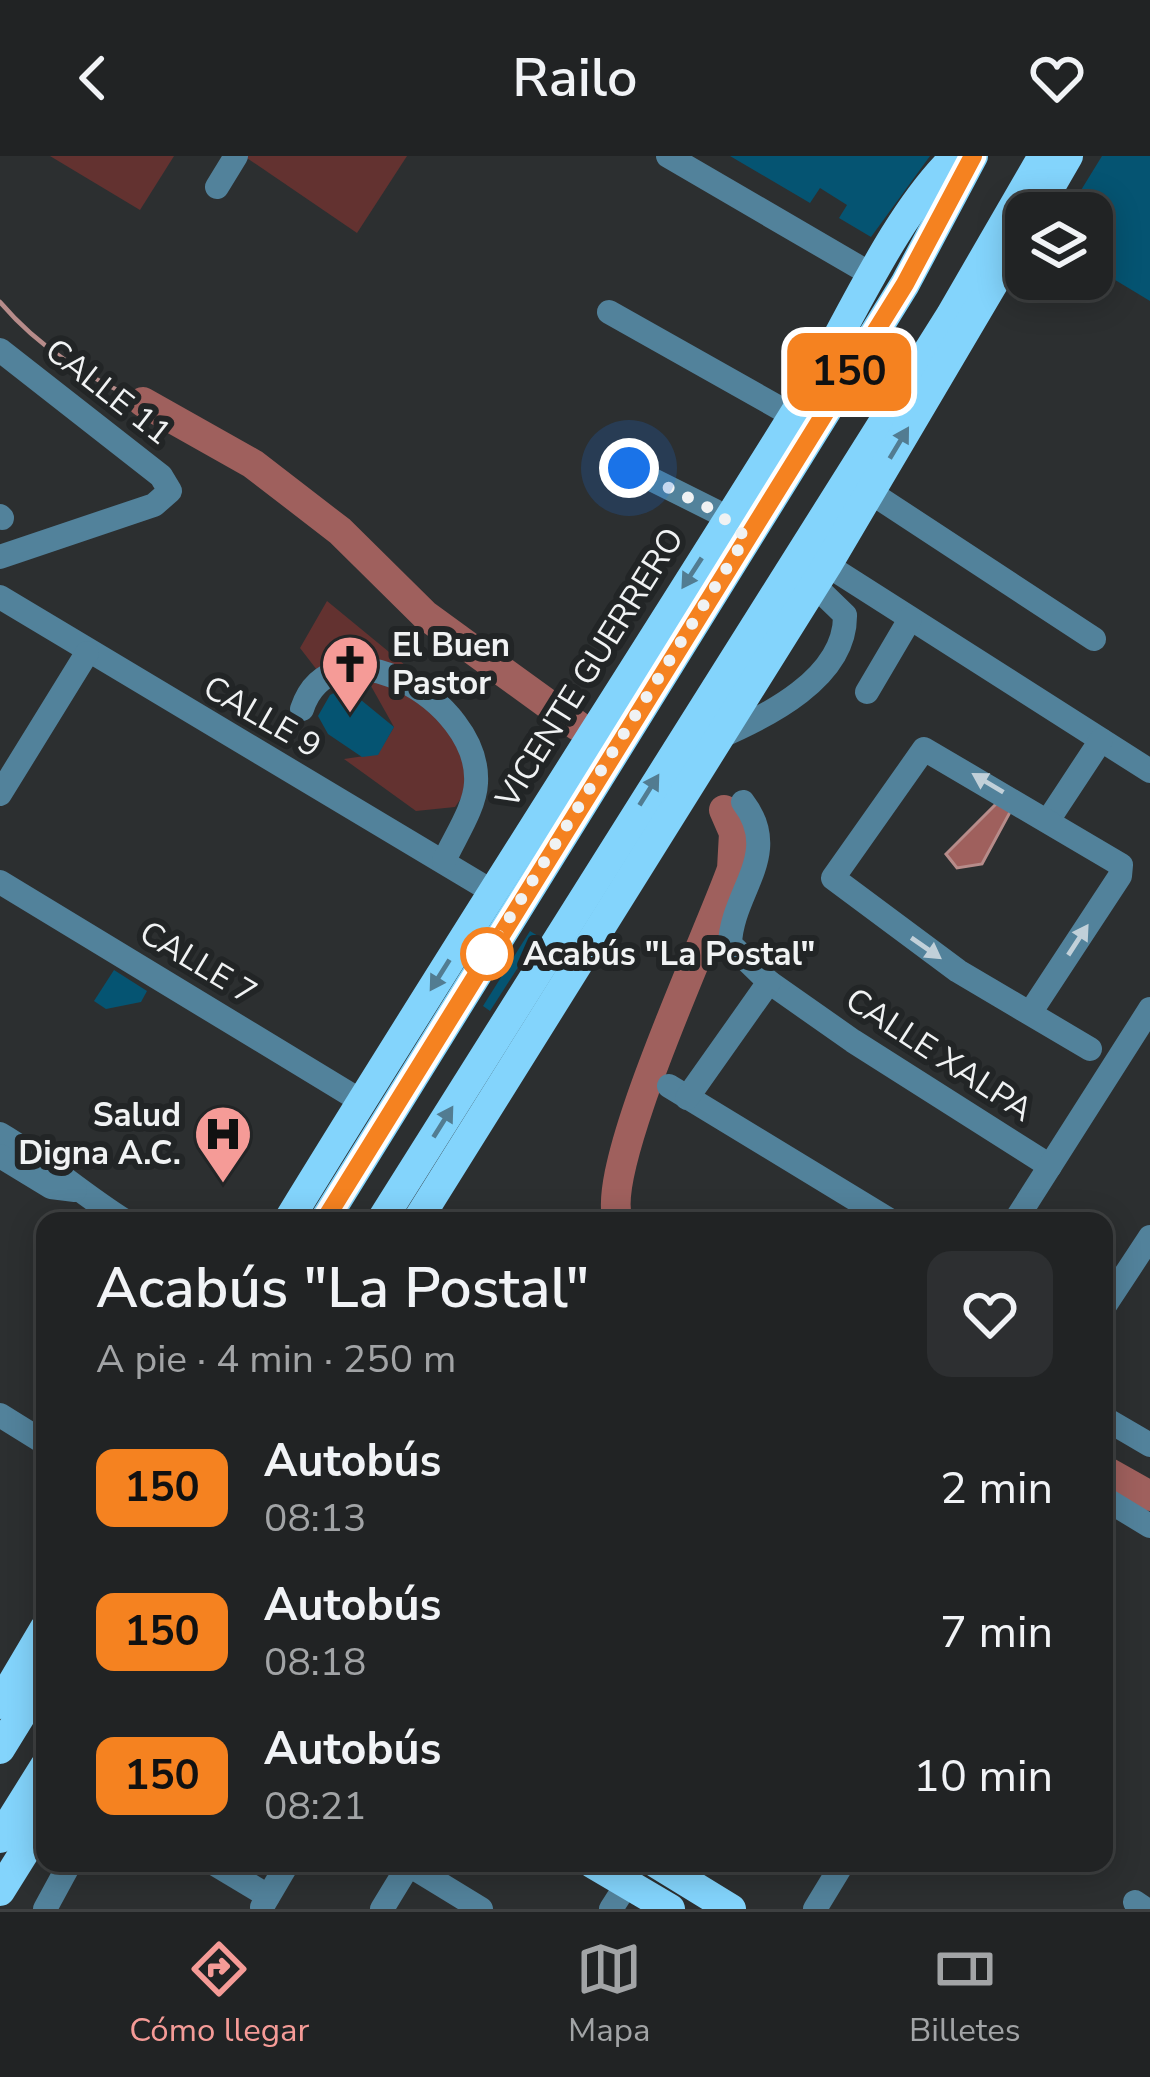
<!DOCTYPE html>
<html lang="es">
<head>
<meta charset="utf-8">
<style>
	body { margin:0; font-family:"Nunito Sans",sans-serif; background:#2d2f31; color:#f1f3f6; height:100vh; display:flex; flex-direction:column; font-size:45px; white-space:nowrap }
	* { box-sizing:border-box; margin:0 }
	p { font-size:39px; color:#a2a4a6 }
	.icon { flex:none; width:66px; height:66px; fill:none; stroke:currentColor; stroke-width:2; stroke-linecap:round; stroke-linejoin:round }
	.map { position:relative; flex:1; overflow:hidden }
	.side { position:absolute; left:36px; top:1056px; width:1077px; height:660px; display:flex; flex-direction:column; background:#212324; border-radius:24px; box-shadow:0 6px 30px #0003,0 0 0 3px #3e4041 }
	.side>* { flex:none }
	.badge { padding:0 24px; border-radius:18px; font-size:42px; line-height:78px }
	.buttons { position:absolute; left:1005px; top:36px; display:grid; gap:24px }
	.buttons a { display:grid; place-items:center; width:108px; height:108px; border-radius:24px; background:#212324; box-shadow:0 6px 30px #0003,0 0 0 3px #3e4041; font-size:60px }
	.you { position:absolute; width:60px; height:60px; margin:-30px; border:9px solid #fff; border-radius:50%; background:#1a73e8; box-shadow:0 0 0 18px #1a73e833 }
	.map>.badge { position:absolute; translate:-50% -50%; box-shadow:0 0 0 6px #fff }
	.round { display:grid; place-items:center; flex:none; width:126px; height:126px; border-radius:24px; background:#2d2f31 }
	.headline { display:flex; align-items:center; justify-content:space-between; height:204px; padding:0 60px }
	h1 { font-size:57px; font-weight:600; line-height:90px }
	ul { padding:0; list-style:none }
	li { display:flex; align-items:center; gap:36px; height:144px; padding:0 60px }
	li div { flex:1 }
	li b { display:block; font-size:45px }
	li em { font-style:normal }
	li .badge { min-width:132px; font-weight:700; text-align:center }
	header { display:flex; justify-content:space-between; align-items:center; height:156px; padding:0 60px; background:#212324; font-size:54px; font-weight:600 }
	.tabs { display:flex; justify-content:space-around; align-items:center; height:168px; border-top:3px solid #3e4041; background:#212324; font-size:33px; color:#a2a4a6 }
	.tabs a { display:grid; justify-items:center; gap:6px }
	.tabs .active { color:#f59b97 }
	.map>svg:first-child { display:block }
</style>
</head>
<body>
<header><svg class="icon" aria-label="back" viewBox="0 0 24 24"><path d="M15 5l-7 7 7 7"/></svg>Railo<svg class="icon" aria-label="heart" viewBox="0 0 24 24"><path d="M12 20l-8-8c-3-5 5-10 8-4 3-6 11-1 8 4z"/></svg></header>
<div class="map">
<svg width="1150" height="1753" viewBox="0 0 1150 1753">
	<rect width="100%" height="100%" fill="#2c2f30"/>
	<g fill="#633230">
		<polygon points="50,0 174,0 140,54"/>
		<polygon points="244,0 407,0 357,77"/>
		<polygon points="327,445 462,556 466,635 455,651 416,655 344,603 378,598 394,571 371,530 346,507 317,514 300,492"/>
	</g>
	<polygon fill="#9f605d" stroke="#b78c8a" stroke-width="3" points="1005,639 1015,647 982,708 957,712 946,698"/>
	<g fill="none" stroke-linecap="round" stroke-linejoin="round">
		<path stroke="#b78c8a" stroke-width="4.5" d="M0,146C39,192 88,222 143,246"/>
		<g stroke="#9f605d" stroke-width="30">
			<polyline points="143,246 253,308 340,375 425,459 578,570"/>
			<path d="M618,1065C599,1011 709,779 732,713L734,677L724,654"/>
			<polyline points="1104,1314 1150,1340"/>
		</g>
	</g>
	<g fill="#055472">
		<polygon points="730,0 930,0 871,81 839,62 847,49 820,32 810,47"/>
		<polygon points="1102,0 1150,0 1150,145 1092,110 1092,57 1067,57"/>
		<polygon points="346,531 371,531 361,544 394,571 378,599 362,601 328,578 318,560 330,539"/>
		<polygon points="530,775 538,780 490,855 483,850"/>
		<polygon points="114,814 147,835 141,846 106,853 94,845"/>
	</g>
	<g fill="none" stroke-linecap="round" stroke-linejoin="round">
		<g stroke="#52829b" stroke-width="24">
			<polyline points="668,0 874,120"/>
			<polyline points="217,31 236,0"/>
			<polyline points="609,156 806,267"/>
			<polyline points="0,194 161,320 170,335 154,349 0,401"/>
			<polyline points="629,312 715,355 741,376"/>
			<polyline points="870,336 1094,483"/>
			<polyline points="0,360 2,362"/>
			<polyline points="827,409 1150,615"/>
			<polyline points="0,441 493,736"/>
			<polyline points="867,536 910,463"/>
			<path d="M302,553C332,462 481,543 476,627C475,652 454,682 444,705"/>
			<path d="M717,582C766,561 846,522 845,459L814,429"/>
			<polyline points="0,638 87,497"/>
			<path d="M743,646C783,698 732,735 730,788L769,826L853,885L1050,1010"/>
			<polyline points="1049,663 1101,584"/>
			<polyline points="0,726 361,945"/>
			<polyline points="1030,857 1120,720 1121,709 924,593 833,722 958,815 1090,893"/>
			<polyline points="669,930 891,1065"/>
			<polyline points="687,942 769,826"/>
			<path d="M0,978C46,1005 80,1037 125,1065"/>
			<polyline points="0,1000 51,1031 75,1034"/>
			<polyline points="1015,1065 1150,853"/>
			<polyline points="1104,1151 1150,1081"/>
			<polyline points="0,1259 45,1287"/>
			<polyline points="1104,1262 1150,1289"/>
			<polyline points="1104,1342 1150,1370"/>
			<polyline points="213,1707 268,1740"/>
			<polyline points="409,1709 481,1753"/>
			<polyline points="1135,1746 1145,1753"/>
			<polyline points="262,1751 288,1707"/>
			<polyline points="45,1753 70,1707"/>
			<polyline points="382,1753 410,1707"/>
			<polyline points="611,1753 627,1728"/>
			<polyline points="815,1753 843,1707"/>
		</g>
		<g stroke="#83d4fc" stroke-width="30">
			<polyline points="1035,57 1068,0"/>
			<path d="M288,1065C453,795 625,530 792,262C842,183 890,63 956,0"/>
			<polyline points="324,1065 905,128 973,0"/>
			<polyline points="381,1065 951,159 1043,0"/>
			<polyline points="417,1065 827,409 1026,72"/>
			<polyline points="0,1548 45,1472"/>
			<polyline points="0,1593 45,1520"/>
			<polyline points="0,1682 45,1610"/>
			<polyline points="592,1707 670,1753"/>
			<polyline points="656,1707 731,1753"/>
			<polyline points="0,1735 45,1663"/>
		</g>
	</g>
	<defs><path id="oneway-solid" d="M-6-.8H1V-3.2L6.5 0L1 3.2V.8H-6Z" transform="scale(3)"/></defs>
	<g fill="#527c91">
		<use href="#oneway-solid" transform="translate(899 287) rotate(-59)"/>
		<use href="#oneway-solid" transform="translate(692 417) rotate(123)"/>
		<use href="#oneway-solid" transform="translate(649 634) rotate(-58)"/>
		<use href="#oneway-solid" transform="translate(440 819) rotate(122)"/>
		<use href="#oneway-solid" transform="translate(443 966) rotate(-58)"/>
	</g>
	<g fill="#c1d0d9">
		<use href="#oneway-solid" transform="translate(988 627) rotate(-149)"/>
		<use href="#oneway-solid" transform="translate(1078 784) rotate(-57)"/>
		<use href="#oneway-solid" transform="translate(926 792) rotate(35)"/>
	</g>
	<g fill="none" stroke-linecap="round" stroke-linejoin="round">
		<g stroke="#fff" stroke-width="27">
			<polyline id="line" points="324,1065 905,128 973,0"/>
		</g>
		<use href="#line" stroke="#f58220" stroke-width="18"/>
		<polyline stroke="#f0f2f3" stroke-width="12" stroke-dasharray="0 21.6" points="487,798 746,381 715,355 629,312"/>
	</g>
	<defs>
		<g id="church-pin" transform="scale(3)"><path d="M0 17L-7.5 6A9.5 9.5 0 1 1 7.5 6Z" fill="#f59b97" stroke="#222526"/><path d="M-1.2-6h2.4v3.5h3.3v2.4h-3.3V6h-2.4V-.1h-3.3v-2.4h3.3Z" fill="#111"/></g>
		<g id="hospital-pin" transform="scale(3)"><path d="M0 17L-7.5 6A9.5 9.5 0 1 1 7.5 6Z" fill="#f59b97" stroke="#222526"/><path d="M-5-5h3v3.5h4V-5h3V5h-3V1.5h-4V5h-3Z" fill="#111"/></g>
	</defs>
	<g fill-rule="evenodd">
		<use href="#church-pin" x="350" y="508"/>
		<use href="#hospital-pin" x="223" y="978"/>
	</g>
	<circle fill="#fff" stroke="#f58220" stroke-width="6" cx="487" cy="798" r="24"/>
	<g text-anchor="middle" dominant-baseline="central" stroke-width="12" stroke-linejoin="round" paint-order="stroke">
		<g font-size="33" fill="#f0f2f3" stroke="#222526">
			<text transform="translate(108 236) rotate(38)">CALLE 11</text>
			<text transform="translate(590 512) rotate(-58)">VICENTE GUERRERO</text>
			<text transform="translate(262 561) rotate(30)">CALLE 9</text>
			<text transform="translate(198 807) rotate(31)">CALLE 7</text>
			<text transform="translate(939 899) rotate(33)">CALLE XALPA</text>
		</g>
		<g font-size="33" font-weight="bold" fill="#f0f2f3" stroke="#222526" text-anchor="start">
			<text x="392" y="489">El Buen<tspan x="392" dy="38">Pastor</tspan></text>
			<text x="181" y="959" text-anchor="end">Salud<tspan x="181" dy="38">Digna A.C.</tspan></text>
		</g>
		<g font-size="33" font-weight="bold" fill="#f0f2f3" stroke="#222526" text-anchor="start">
			<text x="523" y="798">Acabús "La Postal"</text>
		</g>
	</g>
</svg>
<div class="buttons">
<a><svg class="icon" aria-label="layers" viewBox="0 0 24 24"><path d="M12 4l9 5-9 5-9-5zM3 14l9 5 9-5"/></svg></a>
</div>
<div class="you" style="left:629px;top:312px"></div>
<b class="badge" style="left:849px;top:216px;background:#f58220;color:#111">150</b>
<section class="side">
<div class="headline"><div><h1>Acabús &quot;La Postal&quot;</h1><p>A pie · 4 min · 250 m</p></div><a class="round"><svg class="icon" aria-label="heart" viewBox="0 0 24 24"><path d="M12 20l-8-8c-3-5 5-10 8-4 3-6 11-1 8 4z"/></svg></a></div>
<ul>
<li><span class="badge" style="background:#f58220;color:#111">150</span><div><b>Autobús</b><p>08:13</p></div><em>2 min</em></li>
<li><span class="badge" style="background:#f58220;color:#111">150</span><div><b>Autobús</b><p>08:18</p></div><em>7 min</em></li>
<li><span class="badge" style="background:#f58220;color:#111">150</span><div><b>Autobús</b><p>08:21</p></div><em>10 min</em></li>
</ul>
</section>
</div>
<nav class="tabs">
<a class="active"><svg class="icon" aria-label="directions" viewBox="0 0 24 24"><path d="M12 3l9 9-9 9-9-9zM9 14v-3h6M13 9l2 2-2 2"/></svg>Cómo llegar</a>
<a><svg class="icon" aria-label="map" viewBox="0 0 24 24"><path d="M3 6l6-2 6 2 6-2v14l-6 2-6-2-6 2zM9 4v14M15 6v14"/></svg>Mapa</a>
<a><svg class="icon" aria-label="tickets" viewBox="0 0 24 24"><path d="M3 7h18v10H3zM15 7v10"/></svg>Billetes</a>
</nav>
</body>
</html>
